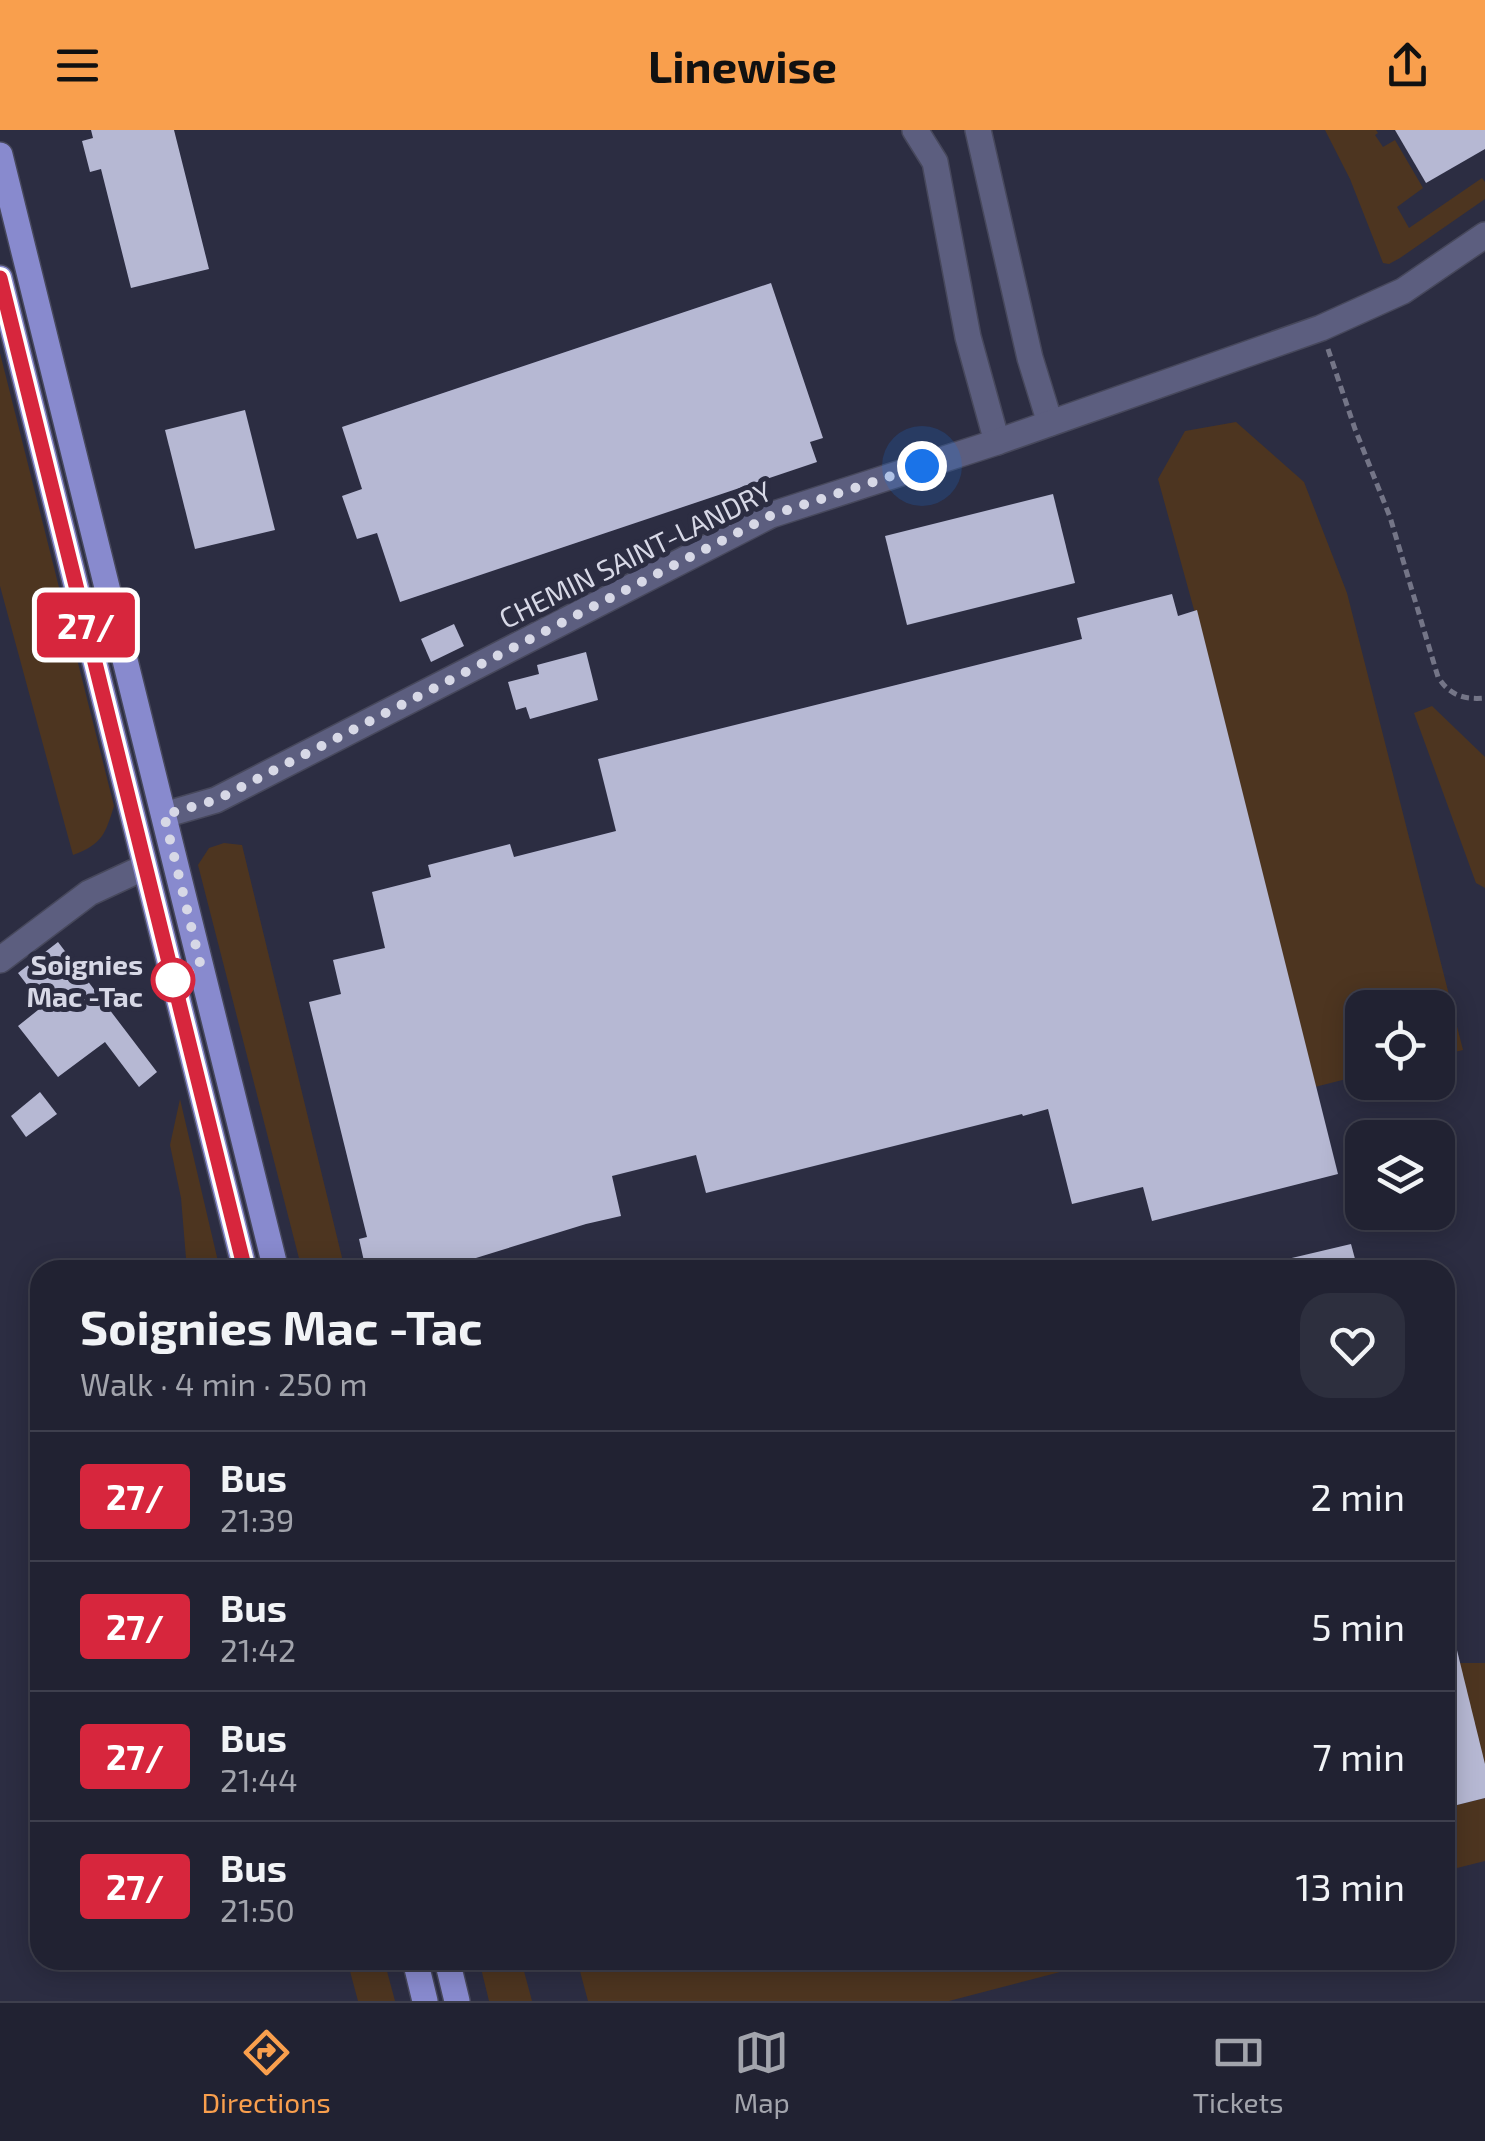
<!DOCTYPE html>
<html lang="en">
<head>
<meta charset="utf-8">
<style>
	body { margin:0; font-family:"Exo 2",sans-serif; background:#2d2f3e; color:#f1f3f6; height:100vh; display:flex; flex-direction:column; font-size:38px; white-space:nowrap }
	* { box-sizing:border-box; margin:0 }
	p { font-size:32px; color:#a2a4ac }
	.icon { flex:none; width:55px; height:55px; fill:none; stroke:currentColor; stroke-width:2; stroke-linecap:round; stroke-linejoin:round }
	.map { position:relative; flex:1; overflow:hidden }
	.sheet { position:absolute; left:30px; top:1130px; width:1425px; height:710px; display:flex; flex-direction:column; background:#212232; border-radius:30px; box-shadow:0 5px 25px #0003,0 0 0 2px #3e3f4d }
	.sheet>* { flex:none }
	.badge { padding:0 20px; border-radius:8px; font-size:35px; line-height:65px }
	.fabs { position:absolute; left:1345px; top:860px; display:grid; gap:20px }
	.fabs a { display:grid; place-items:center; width:110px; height:110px; border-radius:20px; background:#212232; box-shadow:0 5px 25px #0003,0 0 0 2px #3e3f4d; font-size:50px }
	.you { position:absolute; width:50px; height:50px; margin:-25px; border:8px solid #fff; border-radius:50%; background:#1a73e8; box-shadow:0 0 0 15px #1a73e833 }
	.map>.badge { position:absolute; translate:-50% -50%; box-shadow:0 0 0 5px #fff }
	.round { display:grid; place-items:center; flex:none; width:105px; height:105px; border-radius:30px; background:#2d2f3e }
	.overview { display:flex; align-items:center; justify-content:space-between; height:170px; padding:0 50px }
	h1 { font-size:48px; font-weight:700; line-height:75px }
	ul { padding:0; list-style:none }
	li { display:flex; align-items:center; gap:30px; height:130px; padding:0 50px; border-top:2px solid #3e3f4d }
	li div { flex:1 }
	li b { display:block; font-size:38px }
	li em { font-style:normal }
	li .badge { min-width:110px; font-weight:700; text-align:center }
	header { display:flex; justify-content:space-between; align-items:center; height:130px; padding:0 50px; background:#f99f4d; color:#111; font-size:45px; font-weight:700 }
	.menu { display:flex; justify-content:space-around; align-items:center; height:140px; border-top:2px solid #3e3f4d; background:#212232; font-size:28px; color:#a2a4ac }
	.menu a { display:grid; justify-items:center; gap:5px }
	.menu .current { color:#f99f4d }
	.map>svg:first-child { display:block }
</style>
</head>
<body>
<header><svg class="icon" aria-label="menu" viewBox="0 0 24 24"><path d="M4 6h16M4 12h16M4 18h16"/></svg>Linewise<svg class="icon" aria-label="share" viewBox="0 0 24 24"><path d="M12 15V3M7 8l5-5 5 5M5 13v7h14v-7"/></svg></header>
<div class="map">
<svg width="1485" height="1871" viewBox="0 0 1485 1871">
	<rect width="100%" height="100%" fill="#2c2d42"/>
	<g fill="#4d3520">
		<polygon points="1325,0 1376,0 1378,3 1375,5 1383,17 1395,10 1423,58 1397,77 1409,98 1482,48 1485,52 1485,69 1400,128 1389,134 1383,133 1350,49"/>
		<path d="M0,223L114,676C105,705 102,714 73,725L0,456Z"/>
		<polygon points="1236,292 1304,352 1347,463 1463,920 1438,926 1438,878 1362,878 1362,945 1311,958 1196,487 1158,349 1185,301"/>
		<polygon points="1432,576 1485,627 1485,758 1476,753 1414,583"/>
		<polygon points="224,713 242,715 345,1140 302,1140 198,735 209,718"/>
		<polygon points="180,969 220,1140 187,1140 181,1068 170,1015"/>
		<polygon points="1454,1533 1485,1533 1485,1661"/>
		<polygon points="1485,1668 1485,1731 1445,1741 1445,1678"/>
		<polygon points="347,1830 384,1830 395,1871 358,1871"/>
		<polygon points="479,1830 521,1830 532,1871 489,1871"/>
		<polygon points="577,1830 1106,1830 949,1871 588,1871"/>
	</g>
	<g fill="#b6b8d3">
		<polygon points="91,0 174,0 209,139 131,158 101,39 90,42 82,11 93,8"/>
		<polygon points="1395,0 1485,0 1485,19 1426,53"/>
		<polygon points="771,153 823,308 810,312 817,332 400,472 377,403 357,409 342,366 362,359 342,297"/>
		<polygon points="245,280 275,400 195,419 165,300"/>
		<polygon points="1053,364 1075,453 907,495 885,406"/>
		<polygon points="1172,464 1178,486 1197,480 1338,1044 1152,1091 1143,1057 1072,1074 1048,979 1023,986 1022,984 706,1063 696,1025 612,1046 621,1086 586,1094 437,1140 366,1140 359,1109 367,1107 309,872 341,864 333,830 385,818 372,762 431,747 428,735 510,714 514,727 616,701 598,629 1082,509 1077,488"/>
		<polygon points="454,494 464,516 431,532 421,509"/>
		<polygon points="586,522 598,570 530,589 526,577 516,580 508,552 539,544 537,535"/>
		<polygon points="58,812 157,942 139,957 105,912 58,947 18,896 43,876 18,843"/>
		<polygon points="40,962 57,984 26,1007 11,986"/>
		<polygon points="1351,1114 1358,1140 1280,1140 1279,1131"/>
		<polygon points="1453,1504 1485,1634 1485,1668 1445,1678 1445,1505"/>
	</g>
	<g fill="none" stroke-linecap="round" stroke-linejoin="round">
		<g stroke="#47485c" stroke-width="28">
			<g id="minor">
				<polyline points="915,0 935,32 968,207 997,312"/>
				<polyline points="978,0 1030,228 1050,293"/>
				<polyline points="164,685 216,670 771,385 997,312 1321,198 1403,161 1485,105"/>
				<polyline points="0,830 89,763 145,737"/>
			</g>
		</g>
		<g stroke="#47485c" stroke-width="28">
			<g id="major">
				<polyline points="0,25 276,1140"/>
				<polyline points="0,148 245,1140"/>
				<polyline points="415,1830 425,1871"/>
				<polyline points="447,1830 457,1871"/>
			</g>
		</g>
		<path stroke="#747587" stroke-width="5" stroke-dasharray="8 5" stroke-linecap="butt" d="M1328,219L1355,299L1390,387L1438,547C1449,565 1464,570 1485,568"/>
		<use href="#minor" stroke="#5c5e7f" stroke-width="25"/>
		<use href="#major" stroke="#888ace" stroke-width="25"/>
	</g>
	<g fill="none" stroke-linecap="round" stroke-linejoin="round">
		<g stroke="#fff" stroke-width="22">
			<polyline id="line" points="0,148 245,1140"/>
		</g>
		<use href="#line" stroke="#d7263d" stroke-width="15"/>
		<polyline stroke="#d7d8e6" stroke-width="10" stroke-dasharray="0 18" points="173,850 201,837 164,685 216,670 772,385 922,336"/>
	</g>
	<circle fill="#fff" stroke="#d7263d" stroke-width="5" cx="173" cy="850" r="20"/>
	<g text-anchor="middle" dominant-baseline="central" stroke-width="10" stroke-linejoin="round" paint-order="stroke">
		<g font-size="28" fill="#d7d8e6" stroke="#2c2d42">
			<text transform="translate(635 424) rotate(-26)">CHEMIN SAINT-LANDRY</text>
		</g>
		<g font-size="28" font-weight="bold" fill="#d7d8e6" stroke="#2c2d42" text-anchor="end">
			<text x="143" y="834">Soignies<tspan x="143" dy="32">Mac -Tac</tspan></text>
		</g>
	</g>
</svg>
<div class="fabs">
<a><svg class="icon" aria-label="locate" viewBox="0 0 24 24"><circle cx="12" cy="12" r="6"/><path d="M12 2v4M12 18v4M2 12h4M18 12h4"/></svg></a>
<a><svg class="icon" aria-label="layers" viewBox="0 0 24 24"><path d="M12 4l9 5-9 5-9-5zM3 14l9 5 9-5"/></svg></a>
</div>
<div class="you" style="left:922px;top:336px"></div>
<b class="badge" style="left:86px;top:495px;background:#d7263d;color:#fff">27/</b>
<section class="sheet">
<div class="overview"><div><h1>Soignies Mac -Tac</h1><p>Walk · 4 min · 250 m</p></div><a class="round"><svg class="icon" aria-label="heart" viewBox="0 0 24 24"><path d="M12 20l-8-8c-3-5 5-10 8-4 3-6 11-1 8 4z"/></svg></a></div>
<ul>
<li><span class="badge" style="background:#d7263d;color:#fff">27/</span><div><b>Bus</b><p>21:39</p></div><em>2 min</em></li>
<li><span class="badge" style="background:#d7263d;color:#fff">27/</span><div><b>Bus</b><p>21:42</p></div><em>5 min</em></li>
<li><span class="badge" style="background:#d7263d;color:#fff">27/</span><div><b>Bus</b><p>21:44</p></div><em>7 min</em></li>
<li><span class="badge" style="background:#d7263d;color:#fff">27/</span><div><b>Bus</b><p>21:50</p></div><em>13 min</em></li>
</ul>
</section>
</div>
<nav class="menu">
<a class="current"><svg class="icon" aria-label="directions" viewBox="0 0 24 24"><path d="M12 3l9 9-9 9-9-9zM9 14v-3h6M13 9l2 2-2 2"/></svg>Directions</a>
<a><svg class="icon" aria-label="map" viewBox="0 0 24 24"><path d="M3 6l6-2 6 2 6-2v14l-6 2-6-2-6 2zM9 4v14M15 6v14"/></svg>Map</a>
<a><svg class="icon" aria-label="tickets" viewBox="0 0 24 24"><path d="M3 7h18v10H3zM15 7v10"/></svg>Tickets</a>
</nav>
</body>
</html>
